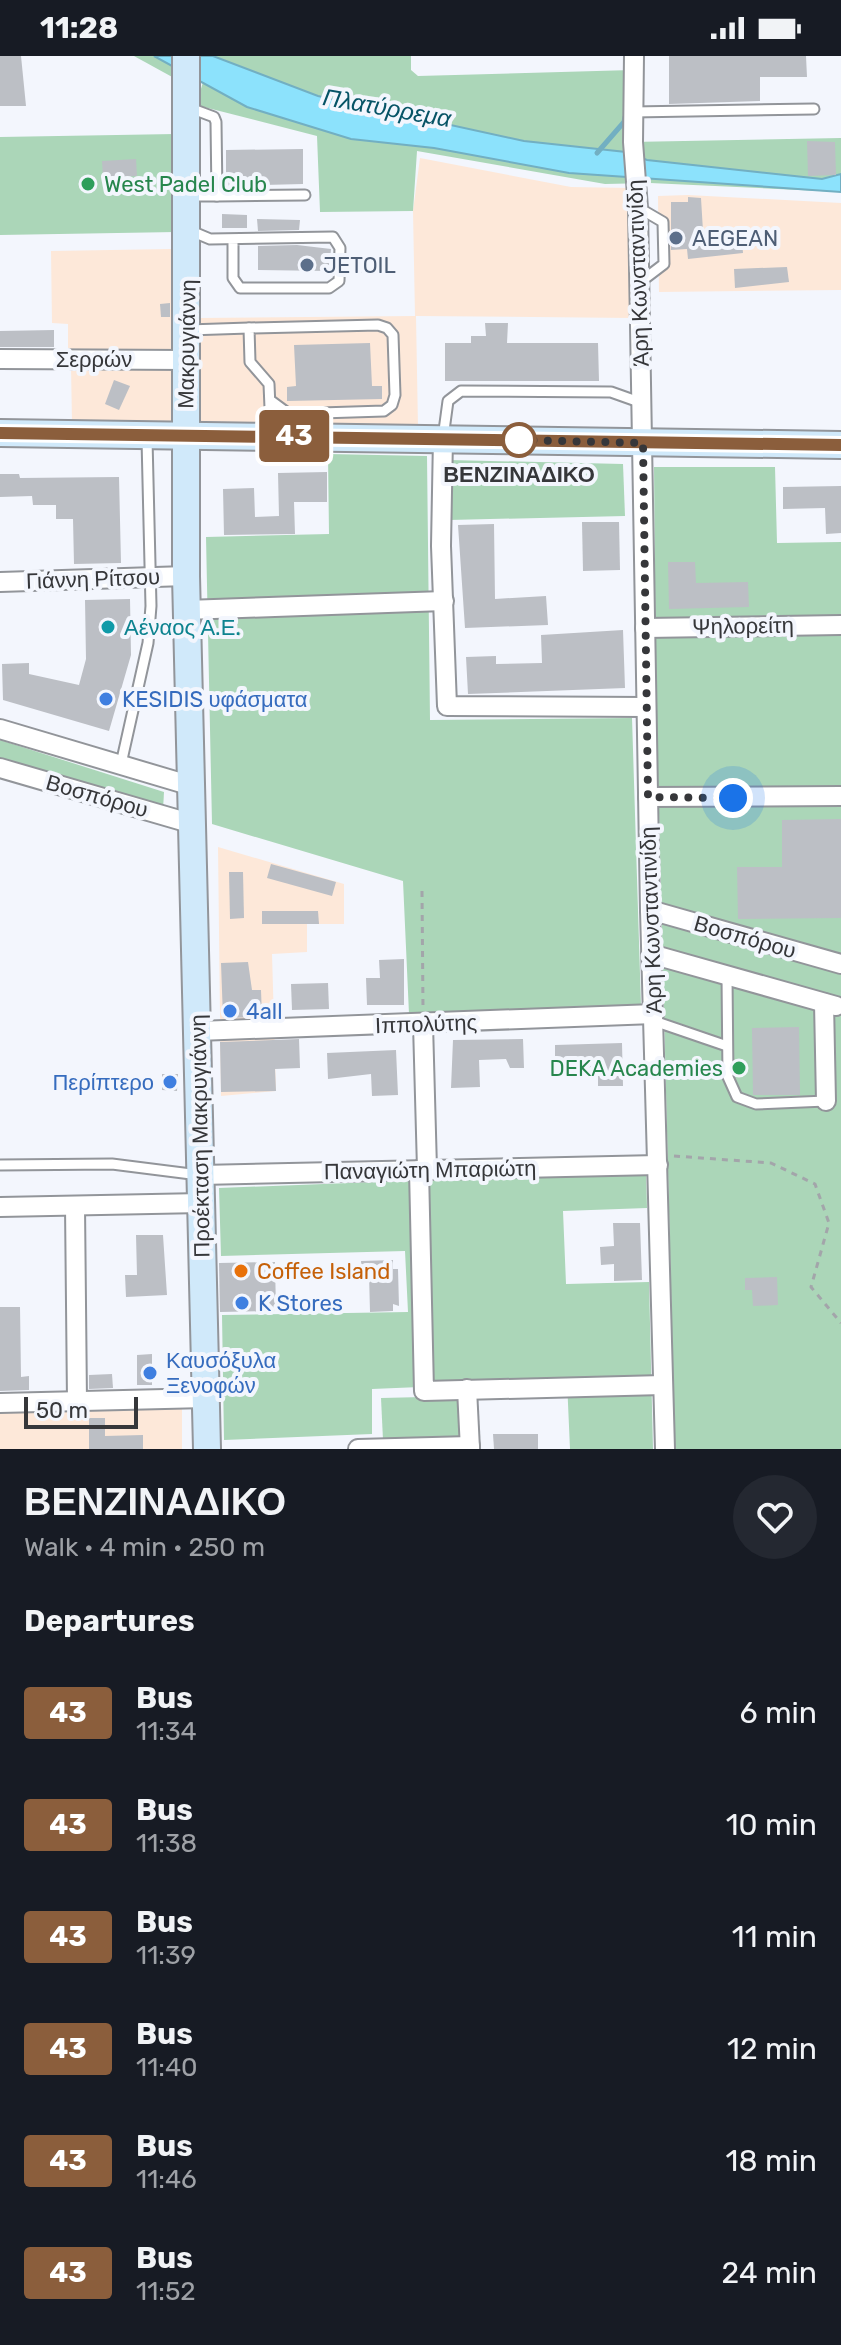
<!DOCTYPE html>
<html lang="en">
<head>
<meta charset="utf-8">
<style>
	body { margin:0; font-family:Rubik,sans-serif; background:#242831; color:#f1f3f6; height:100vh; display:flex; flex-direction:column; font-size:30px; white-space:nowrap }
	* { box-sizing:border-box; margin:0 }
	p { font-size:26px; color:#9ea1a6 }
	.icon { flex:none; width:44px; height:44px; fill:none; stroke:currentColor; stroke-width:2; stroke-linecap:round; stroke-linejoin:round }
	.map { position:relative; height:1393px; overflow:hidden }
	.details { display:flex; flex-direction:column; background:#171b24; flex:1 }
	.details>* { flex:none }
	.badge { padding:0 16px; border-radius:6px; font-size:28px; line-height:52px }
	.scale { position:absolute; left:24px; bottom:20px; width:114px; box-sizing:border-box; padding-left:8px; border:4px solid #36373a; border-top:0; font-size:22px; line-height:28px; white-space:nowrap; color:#36373a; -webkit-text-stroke:6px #f3f6fd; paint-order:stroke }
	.you { position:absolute; width:40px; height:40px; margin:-20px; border:6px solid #fff; border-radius:50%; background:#1a73e8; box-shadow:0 0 0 12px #1a73e833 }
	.map>.badge { position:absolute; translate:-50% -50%; box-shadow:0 0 0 4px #fff }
	h2 { padding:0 24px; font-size:30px; line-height:72px }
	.round { display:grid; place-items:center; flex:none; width:84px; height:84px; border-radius:42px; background:#242831 }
	.overview { display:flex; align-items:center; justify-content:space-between; height:136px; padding:0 24px }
	h1 { font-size:38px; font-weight:800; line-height:60px }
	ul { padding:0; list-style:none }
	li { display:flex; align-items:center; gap:24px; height:112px; padding:0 24px }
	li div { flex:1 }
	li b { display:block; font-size:30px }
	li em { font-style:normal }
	li .badge { min-width:88px; font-weight:700; text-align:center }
	.status { display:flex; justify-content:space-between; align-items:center; height:56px; padding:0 40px; background:#171b24; direction:ltr }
	.status svg { height:22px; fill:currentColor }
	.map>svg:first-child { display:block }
</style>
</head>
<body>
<div class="status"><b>11:28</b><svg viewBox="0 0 49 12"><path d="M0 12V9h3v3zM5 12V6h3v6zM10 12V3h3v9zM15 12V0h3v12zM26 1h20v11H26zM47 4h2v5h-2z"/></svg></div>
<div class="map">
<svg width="841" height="1393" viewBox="0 0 841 1393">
	<rect width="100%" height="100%" fill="#f3f6fd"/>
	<g fill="#fde8d9">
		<polygon points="420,102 571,131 630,132 632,262 416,260 418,372 199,371 199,262 415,260 413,155"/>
		<polygon points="688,139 841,147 841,234 659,236 658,140"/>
		<polygon points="171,193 173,296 68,297 68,268 52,267 51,195"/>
		<polygon points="172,309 173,366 72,367 71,310"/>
		<polygon points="218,791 344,828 344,868 307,868 307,896 272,898 276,1035 221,1040"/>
		<polygon points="182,1348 182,1393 0,1393 0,1356"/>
	</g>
	<g fill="#abd6b8">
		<polygon points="134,0 176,0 174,22"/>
		<polygon points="205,0 411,0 411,14 418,20 632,14 631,86 841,82 841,136 650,127 605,128 417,95 413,155 320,156 317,80 196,49 204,23"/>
		<polygon points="175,78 176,176 0,179 0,81"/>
		<polygon points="328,398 427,400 430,664 632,662 641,950 409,958 403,825 212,768 206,481 329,478"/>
		<polygon points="449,404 623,408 625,460 449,464"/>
		<polygon points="654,411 775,411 777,487 841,486 841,1393 675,1393 656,637"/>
		<polygon points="0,684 164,736 163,754 0,705"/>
		<polygon points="646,1116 647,1152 563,1155 566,1228 649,1226 653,1393 570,1393 567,1325 372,1333 372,1378 224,1384 222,1259 408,1256 405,1195 221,1200 219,1132 425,1124 426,1120"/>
		<polygon points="466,1340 468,1383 383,1384 381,1342"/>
	</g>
	<polygon fill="#8ce2fc" stroke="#72afc2" stroke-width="2" points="154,0 213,0 318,40 524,85 626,96 647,104 822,123 841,118 841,136 569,117 434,92 351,83 247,51"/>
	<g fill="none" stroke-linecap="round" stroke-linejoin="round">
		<polyline stroke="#72afc2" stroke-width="5" points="597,97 624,66 625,61"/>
	</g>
	<g fill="#bcbfc5">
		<polygon points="0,0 21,0 26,50 0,50"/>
		<polygon points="669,0 806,0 807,21 760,21 760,45 669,48"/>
		<polygon points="807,85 835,86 836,119 808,120"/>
		<polygon points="303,93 303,128 226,130 226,94"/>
		<polygon points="136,103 137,120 103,122 102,105"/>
		<polygon points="688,141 701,142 703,175 741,173 743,197 688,203 687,193 671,194 671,146 688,146"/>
		<polygon points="222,158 247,159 247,172 222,172"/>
		<polygon points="257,163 300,164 299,174 258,175"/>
		<polygon points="297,189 331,193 329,215 258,214 258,190"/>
		<polygon points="354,199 368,199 369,217 355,217"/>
		<polygon points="787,211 789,226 735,232 734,213"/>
		<polygon points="170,247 170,261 161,261 160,248"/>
		<polygon points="485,267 508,267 507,287 598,287 599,325 445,325 445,287 471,287 471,280 486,280"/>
		<polygon points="54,274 54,291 0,291 0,275"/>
		<polygon points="370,287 372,330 382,330 382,343 287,345 287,331 296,330 294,289"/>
		<polygon points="114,324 130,330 119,354 105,348"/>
		<polygon points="327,416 327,446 294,446 295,478 224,479 223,433 254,432 255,461 279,460 278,417"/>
		<polygon points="0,418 19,418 20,422 119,421 121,507 74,508 73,463 56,463 56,449 33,449 32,440 0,441"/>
		<polygon points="841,430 841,477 826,478 825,452 783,453 783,431"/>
		<polygon points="582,466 619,466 620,514 583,515"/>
		<polygon points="494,468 495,543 546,540 548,569 465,572 458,469"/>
		<polygon points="668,506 695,506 696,527 748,526 749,551 669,553"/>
		<polygon points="130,543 131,599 109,675 3,644 2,608 29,607 29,618 79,629 86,603 85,544"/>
		<polygon points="623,574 625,632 468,638 466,601 496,600 496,608 542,607 541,579"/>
		<polygon points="841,763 841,862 738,863 737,811 782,811 782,764"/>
		<polygon points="271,808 336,826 332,840 267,822"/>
		<polygon points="229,816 243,816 244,862 230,863"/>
		<polygon points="262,855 318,855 319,868 262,868"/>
		<polygon points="404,903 404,949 367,949 366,922 380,922 379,904"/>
		<polygon points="248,906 252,934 261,934 262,961 223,962 221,907"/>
		<polygon points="328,927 329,953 292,954 291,928"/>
		<polygon points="799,971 800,1039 753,1039 752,972"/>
		<polygon points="299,983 300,1012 275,1013 276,1035 221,1036 220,986"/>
		<polygon points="523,983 524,1012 510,1012 506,1003 479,1004 480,1031 451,1032 453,984"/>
		<polygon points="622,987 623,1030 598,1030 598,1011 555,1012 555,989"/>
		<polygon points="396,994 398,1039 372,1040 371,1018 328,1023 327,997"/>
		<polygon points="162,1018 178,1018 177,1035 162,1034"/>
		<polygon points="613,1167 640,1167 642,1224 614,1225 614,1208 601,1209 600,1191 614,1190"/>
		<polygon points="136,1179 163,1179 167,1239 126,1241 125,1219 137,1219"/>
		<polygon points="393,1204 393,1213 398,1213 399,1250 393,1248 393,1255 370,1256 369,1218 362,1219 361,1205"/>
		<polygon points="275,1206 276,1255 220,1256 219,1207"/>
		<polygon points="777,1221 778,1249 753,1250 752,1234 745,1234 745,1222"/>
		<polygon points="0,1251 20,1251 21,1321 29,1320 29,1334 0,1335"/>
		<polygon points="152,1298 152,1329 137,1329 137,1299"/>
		<polygon points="112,1318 113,1332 89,1333 89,1319"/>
		<polygon points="89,1362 105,1362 105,1380 143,1379 143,1393 89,1393"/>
		<polygon points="493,1378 538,1378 538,1393 494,1393"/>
	</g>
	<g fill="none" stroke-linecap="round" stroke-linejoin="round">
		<g stroke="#92959a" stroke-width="13">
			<g id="lane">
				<polyline points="633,56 814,53"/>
				<polyline points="190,140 217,140 216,66 214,61 190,52"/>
				<polyline points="217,140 305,139"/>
				<polyline points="639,152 663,166 664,208 639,227"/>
				<polyline points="191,175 210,183 333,181 340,192 339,225 329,232 240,232 233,222 233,183"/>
				<polyline points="188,274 249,272"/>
				<polyline points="270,344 289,358 384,355 392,349 395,339 393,279 387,272 378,269 249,272 250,306 269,328 271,376"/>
				<polyline points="443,382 448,345 461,335 611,336 642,347"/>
				<polyline points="121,708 148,587 151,550 147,383"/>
				<polyline points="727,920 728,1021 737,1041 756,1048 826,1045"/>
				<polyline points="654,965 727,990"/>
				<polyline points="0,1109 112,1108 199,1119"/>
			</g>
		</g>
		<g stroke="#92959a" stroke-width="22">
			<g id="street">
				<polyline points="634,0 633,86 638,152 650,854 665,1393"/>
				<polyline points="0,303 187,304"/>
				<polyline points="443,382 441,490 447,650 646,651"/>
				<polyline points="0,526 186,520"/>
				<polyline points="186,554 444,545"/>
				<polyline points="645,572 841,569"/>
				<polyline points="0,673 192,730"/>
				<polyline points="0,712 193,768"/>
				<polyline points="648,741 841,740"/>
				<polyline points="650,854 841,908"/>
				<polyline points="651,898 836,950"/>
				<polyline points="824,947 826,1045"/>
				<polyline points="423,968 427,1113"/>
				<polyline points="198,975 654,958"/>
				<polyline points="419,1114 424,1335 663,1329"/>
				<polyline points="201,1119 658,1109"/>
				<polyline points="75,1150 77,1345"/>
				<polyline points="0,1151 202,1147"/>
				<polyline points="467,1333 470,1393"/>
				<polyline points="0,1347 206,1342"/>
				<polyline points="358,1393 470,1390"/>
			</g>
		</g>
		<g stroke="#92959a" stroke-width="30">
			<g id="secondary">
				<polyline points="186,0 186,520 207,1393"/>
				<polyline points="0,377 841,389"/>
			</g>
		</g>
		<g stroke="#a3a5aa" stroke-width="3" stroke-dasharray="6 6" stroke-linecap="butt">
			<polyline points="422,835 423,953"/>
			<polyline points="674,1100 771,1107 815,1128 829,1167 811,1231 841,1267"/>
		</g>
		<use href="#lane" stroke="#fff" stroke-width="9"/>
		<use href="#street" stroke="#fff" stroke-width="18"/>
		<use href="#secondary" stroke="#d0e9fa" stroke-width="26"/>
	</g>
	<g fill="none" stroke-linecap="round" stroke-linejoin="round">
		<g stroke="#fff" stroke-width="18">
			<polyline id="line" points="0,377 841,389"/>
		</g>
		<use href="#line" stroke="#8b5e3c" stroke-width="12"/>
		<polyline stroke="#36373a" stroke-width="8" stroke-dasharray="0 14.4" points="519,384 643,387 648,741 733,742"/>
	</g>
	<g fill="#2e9e5b" stroke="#f3f6fd" stroke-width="3">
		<circle cx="88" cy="128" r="8"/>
		<circle cx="739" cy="1012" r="8"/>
	</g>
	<g fill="#5c6f8a" stroke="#f3f6fd" stroke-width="3">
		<circle cx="676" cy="182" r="8"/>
		<circle cx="307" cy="209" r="8"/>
	</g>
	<circle fill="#fff" stroke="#8b5e3c" stroke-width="4" cx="519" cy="384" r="16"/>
	<circle fill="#0f9aa8" stroke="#f3f6fd" stroke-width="3" cx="108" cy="571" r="8"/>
	<g fill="#3f7fe0" stroke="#f3f6fd" stroke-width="3">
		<circle cx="106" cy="643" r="8"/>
		<circle cx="230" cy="955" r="8"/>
		<circle cx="170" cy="1026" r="8"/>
		<circle cx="242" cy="1247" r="8"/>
		<circle cx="150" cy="1317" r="8"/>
	</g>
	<circle fill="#e8710a" stroke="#f3f6fd" stroke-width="3" cx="241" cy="1215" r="8"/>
	<g text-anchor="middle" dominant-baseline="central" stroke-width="8" stroke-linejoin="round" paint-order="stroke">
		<g font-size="22" fill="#27864d" stroke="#f3f6fd" text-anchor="start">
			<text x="104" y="128">West Padel Club</text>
			<text x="723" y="1012" text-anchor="end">DEKA Academies</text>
		</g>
		<g font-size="22" fill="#4e5e75" stroke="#f3f6fd" text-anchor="start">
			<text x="692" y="182">AEGEAN</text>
			<text x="323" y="209">JETOIL</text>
		</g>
		<g font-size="22" fill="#36373a" stroke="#f3f6fd">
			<text transform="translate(638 217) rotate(-92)">Άρη Κωνσταντινίδη</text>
			<text transform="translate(187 288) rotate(-89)">Μακρυγιάννη</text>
			<text x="94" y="303">Σερρών</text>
			<text transform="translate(93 523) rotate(-2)">Γιάννη Ρίτσου</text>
			<text transform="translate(743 570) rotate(-1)">Ψηλορείτη</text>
			<text transform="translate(97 740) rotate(16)">Βοσπόρου</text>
			<text transform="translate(651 864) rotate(-92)">Άρη Κωνσταντινίδη</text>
			<text transform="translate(745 881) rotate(16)">Βοσπόρου</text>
			<text transform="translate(426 968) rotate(-2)">Ιππολύτης</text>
			<text transform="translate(200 1080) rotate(-91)">Προέκταση Μακρυγιάννη</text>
			<text transform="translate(430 1114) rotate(-1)">Παναγιώτη Μπαριώτη</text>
		</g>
		<g font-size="22" font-weight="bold" fill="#36373a" stroke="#f3f6fd">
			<text x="519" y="418">ΒΕΝΖΙΝΑΔΙΚΟ</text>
		</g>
		<g font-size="22" fill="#0d838f" stroke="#f3f6fd" text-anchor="start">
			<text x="124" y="571">Αέναος Α.Ε.</text>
		</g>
		<g font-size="22" fill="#366cbe" stroke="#f3f6fd" text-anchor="start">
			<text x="122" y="643">KESIDIS υφάσματα</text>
			<text x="246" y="955">4all</text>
			<text x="154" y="1026" text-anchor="end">Περίπτερο</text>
			<text x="258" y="1247">K Stores</text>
			<text x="166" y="1304">Καυσόξυλα<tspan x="166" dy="25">Ξενοφών</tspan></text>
		</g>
		<g font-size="22" fill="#c56008" stroke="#f3f6fd" text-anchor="start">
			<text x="257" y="1215">Coffee Island</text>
		</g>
		<g font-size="24" font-style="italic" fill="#075466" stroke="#f3f6fd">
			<text transform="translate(387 52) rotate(10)">Πλατύρρεμα</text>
		</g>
	</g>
</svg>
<div class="scale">50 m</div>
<div class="you" style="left:733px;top:742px"></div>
<b class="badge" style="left:294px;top:380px;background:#8b5e3c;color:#fff">43</b>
</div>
<section class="details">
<div class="overview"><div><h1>ΒΕΝΖΙΝΑΔΙΚΟ</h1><p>Walk · 4 min · 250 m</p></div><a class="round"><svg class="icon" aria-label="heart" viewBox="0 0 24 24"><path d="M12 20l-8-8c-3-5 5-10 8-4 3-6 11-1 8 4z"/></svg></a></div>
<h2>Departures</h2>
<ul>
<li><span class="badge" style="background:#8b5e3c;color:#fff">43</span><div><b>Bus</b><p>11:34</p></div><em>6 min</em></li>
<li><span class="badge" style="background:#8b5e3c;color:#fff">43</span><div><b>Bus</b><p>11:38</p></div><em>10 min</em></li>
<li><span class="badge" style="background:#8b5e3c;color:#fff">43</span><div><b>Bus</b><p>11:39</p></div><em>11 min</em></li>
<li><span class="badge" style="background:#8b5e3c;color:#fff">43</span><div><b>Bus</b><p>11:40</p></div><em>12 min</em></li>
<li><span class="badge" style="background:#8b5e3c;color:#fff">43</span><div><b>Bus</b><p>11:46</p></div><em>18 min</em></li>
<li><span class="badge" style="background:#8b5e3c;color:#fff">43</span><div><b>Bus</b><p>11:52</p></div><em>24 min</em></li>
</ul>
</section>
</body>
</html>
